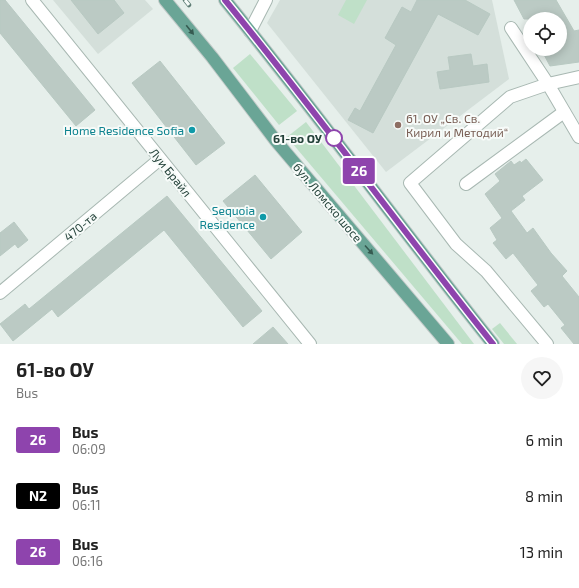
<!DOCTYPE html>
<html lang="en">
<head>
<meta charset="utf-8">
<style>
	body { margin:0; font-family:"Exo 2",sans-serif; background:#f6f6f6; color:#222; height:100vh; display:flex; flex-direction:column; font-size:15px; white-space:nowrap }
	* { box-sizing:border-box; margin:0 }
	p { font-size:13px; color:#767676 }
	.icon { flex:none; width:22px; height:22px; fill:none; stroke:currentColor; stroke-width:2; stroke-linecap:round; stroke-linejoin:round }
	.map { position:relative; height:344px; overflow:hidden }
	.sheet { display:flex; flex-direction:column; background:#fff; flex:1 }
	.sheet>* { flex:none }
	.badge { padding:0 8px; border-radius:3px; font-size:14px; line-height:26px }
	.fabs { position:absolute; left:523px; top:12px; display:grid; gap:8px }
	.fabs a { display:grid; place-items:center; width:44px; height:44px; border-radius:50%; background:#fff; box-shadow:0 2px 10px #0003; font-size:20px }
	.map>.badge { position:absolute; translate:-50% -50%; box-shadow:0 0 0 2px #fff }
	.round { display:grid; place-items:center; flex:none; width:42px; height:42px; border-radius:21px; background:#f6f6f6 }
	.overview { display:flex; align-items:center; justify-content:space-between; height:68px; padding:0 16px }
	h1 { font-size:19px; font-weight:700; line-height:30px }
	ul { padding:0; list-style:none }
	li { display:flex; align-items:center; gap:12px; height:56px; padding:0 16px }
	li div { flex:1 }
	li b { display:block; font-size:15px }
	li em { font-style:normal }
	li .badge { min-width:44px; font-weight:700; text-align:center }
	.map>svg:first-child { display:block }
</style>
</head>
<body>
<div class="map">
<svg width="579" height="344" viewBox="0 0 579 344">
	<rect width="100%" height="100%" fill="#e6efeb"/>
	<g fill="#d4dfda">
		<polygon points="53,0 145,0 153,9 98,54"/>
		<polygon points="280,0 492,0 509,79 386,172 267,23"/>
	</g>
	<g fill="#bfe0c8">
		<polygon points="346,0 367,0 354,24 338,15"/>
		<polygon points="250,54 297,111 279,125 233,68"/>
		<polygon points="306,122 474,344 462,344 287,137"/>
		<polygon points="500,323 517,344 504,344 492,329"/>
	</g>
	<g fill="#bbcac4" stroke="#b8c9c2">
		<polygon points="0,0 5,0 95,110 76,126 0,33"/>
		<polygon points="71,0 114,0 124,13 98,34"/>
		<polygon points="417,0 465,0 490,14 478,35 438,14 373,133 348,120 355,108 360,111 396,45 385,38 402,7 411,12"/>
		<polygon points="514,0 556,0 574,31 579,30 579,62 550,66 541,49 560,49 560,19 524,19"/>
		<polygon points="471,54 473,66 487,64 489,82 440,89 437,72 450,70 448,57"/>
		<polygon points="160,61 225,143 196,165 132,83"/>
		<polygon points="526,159 543,180 522,196 525,200 511,211 527,233 533,228 551,253 567,271 562,276 579,297 579,344 574,344 561,328 565,325 548,304 544,307 531,291 538,285 513,253 506,259 493,243 497,240 490,228 502,218 485,194 500,181 495,174 511,161 514,165 520,161 521,163"/>
		<polygon points="255,175 302,232 271,259 223,201"/>
		<polygon points="167,196 262,311 243,327 164,230 58,317 52,309 13,341 0,324 25,304 29,309"/>
		<polygon points="14,222 28,240 18,248 15,244 0,256 0,233"/>
		<polygon points="273,327 288,344 253,344"/>
	</g>
	<g fill="none" stroke-linecap="round" stroke-linejoin="round">
		<g stroke="#a8b8b2" stroke-width="14">
			<g id="minor">
				<polyline points="32,0 310,344"/>
				<polyline points="511,28 548,84 579,137"/>
				<polyline points="250,31 266,0"/>
				<polyline points="466,184 564,112"/>
				<polyline points="0,293 160,159"/>
				<polyline points="547,344 486,271 456,244 410,183 510,97 548,84 579,77"/>
			</g>
		</g>
		<g stroke="#c2cac8" stroke-width="14">
			<g id="major">
				<polyline points="165,0 212,57 276,141 448,344"/>
				<path d="M225,0C317,113 402,230 493,344"/>
			</g>
		</g>
		<use href="#minor" stroke="#fff" stroke-width="12"/>
		<use href="#major" stroke="#6aa596" stroke-width="12"/>
		<g stroke="#5f7d75" stroke-width="4.5">
			<polyline id="rail" points="185,0 189,5"/>
		</g>
		<use href="#rail" stroke="#f7fbf9" stroke-width="3" stroke-dasharray="9" stroke-linecap="butt"/>
	</g>
	<defs><path id="oneway-solid" d="M-6-.8H1V-3.2L6.5 0L1 3.2V.8H-6Z"/></defs>
	<g fill="#365b51">
		<use href="#oneway-solid" transform="translate(190 30) rotate(51)"/>
		<use href="#oneway-solid" transform="translate(369 250) rotate(48)"/>
	</g>
	<g fill="none" stroke-linecap="round" stroke-linejoin="round">
		<g stroke="#fff" stroke-width="9">
			<path id="line" d="M225,0C317,113 402,230 493,344"/>
		</g>
		<use href="#line" stroke="#8e44ad" stroke-width="6"/>
	</g>
	<circle fill="#8d6e63" stroke="#f7fbf9" stroke-width="1.5" cx="398" cy="125" r="4"/>
	<g fill="#0f9aa8" stroke="#f7fbf9" stroke-width="1.5">
		<circle cx="192" cy="130" r="4"/>
		<circle cx="263" cy="217" r="4"/>
	</g>
	<circle fill="#fff" stroke="#8e44ad" stroke-width="2" cx="334" cy="138" r="8"/>
	<g text-anchor="middle" dominant-baseline="central" stroke-width="4" stroke-linejoin="round" paint-order="stroke">
		<g font-size="12" fill="#785e54" stroke="#f7fbf9" text-anchor="start">
			<text x="406" y="118">61. ОУ „Св. Св.<tspan x="406" dy="14">Кирил и Методий“</tspan></text>
		</g>
		<g font-size="12" fill="#0d838f" stroke="#f7fbf9" text-anchor="end">
			<text x="184" y="130">Home Residence Sofia</text>
			<text x="255" y="210">Sequoia<tspan x="255" dy="14">Residence</tspan></text>
		</g>
		<g font-size="12" font-weight="bold" fill="#24423a" stroke="#f7fbf9" text-anchor="end">
			<text x="322" y="138">61-во ОУ</text>
		</g>
		<g font-size="12" fill="#24423a" stroke="#f7fbf9">
			<text transform="translate(171 172) rotate(51)">Луи Брайл</text>
			<text transform="translate(328 202) rotate(50)">бул. Ломско шосе</text>
			<text transform="translate(80 226) rotate(-40)">470-та</text>
		</g>
	</g>
</svg>
<div class="fabs">
<a><svg class="icon" aria-label="locate" viewBox="0 0 24 24"><circle cx="12" cy="12" r="6"/><path d="M12 2v4M12 18v4M2 12h4M18 12h4"/></svg></a>
</div>
<b class="badge" style="left:359px;top:171px;background:#8e44ad;color:#fff">26</b>
</div>
<section class="sheet">
<div class="overview"><div><h1>61-во ОУ</h1><p>Bus</p></div><a class="round"><svg class="icon" aria-label="heart" viewBox="0 0 24 24"><path d="M12 20l-8-8c-3-5 5-10 8-4 3-6 11-1 8 4z"/></svg></a></div>
<ul>
<li><span class="badge" style="background:#8e44ad;color:#fff">26</span><div><b>Bus</b><p>06:09</p></div><em>6 min</em></li>
<li><span class="badge" style="background:#000;color:#fff">N2</span><div><b>Bus</b><p>06:11</p></div><em>8 min</em></li>
<li><span class="badge" style="background:#8e44ad;color:#fff">26</span><div><b>Bus</b><p>06:16</p></div><em>13 min</em></li>
</ul>
</section>
</body>
</html>
